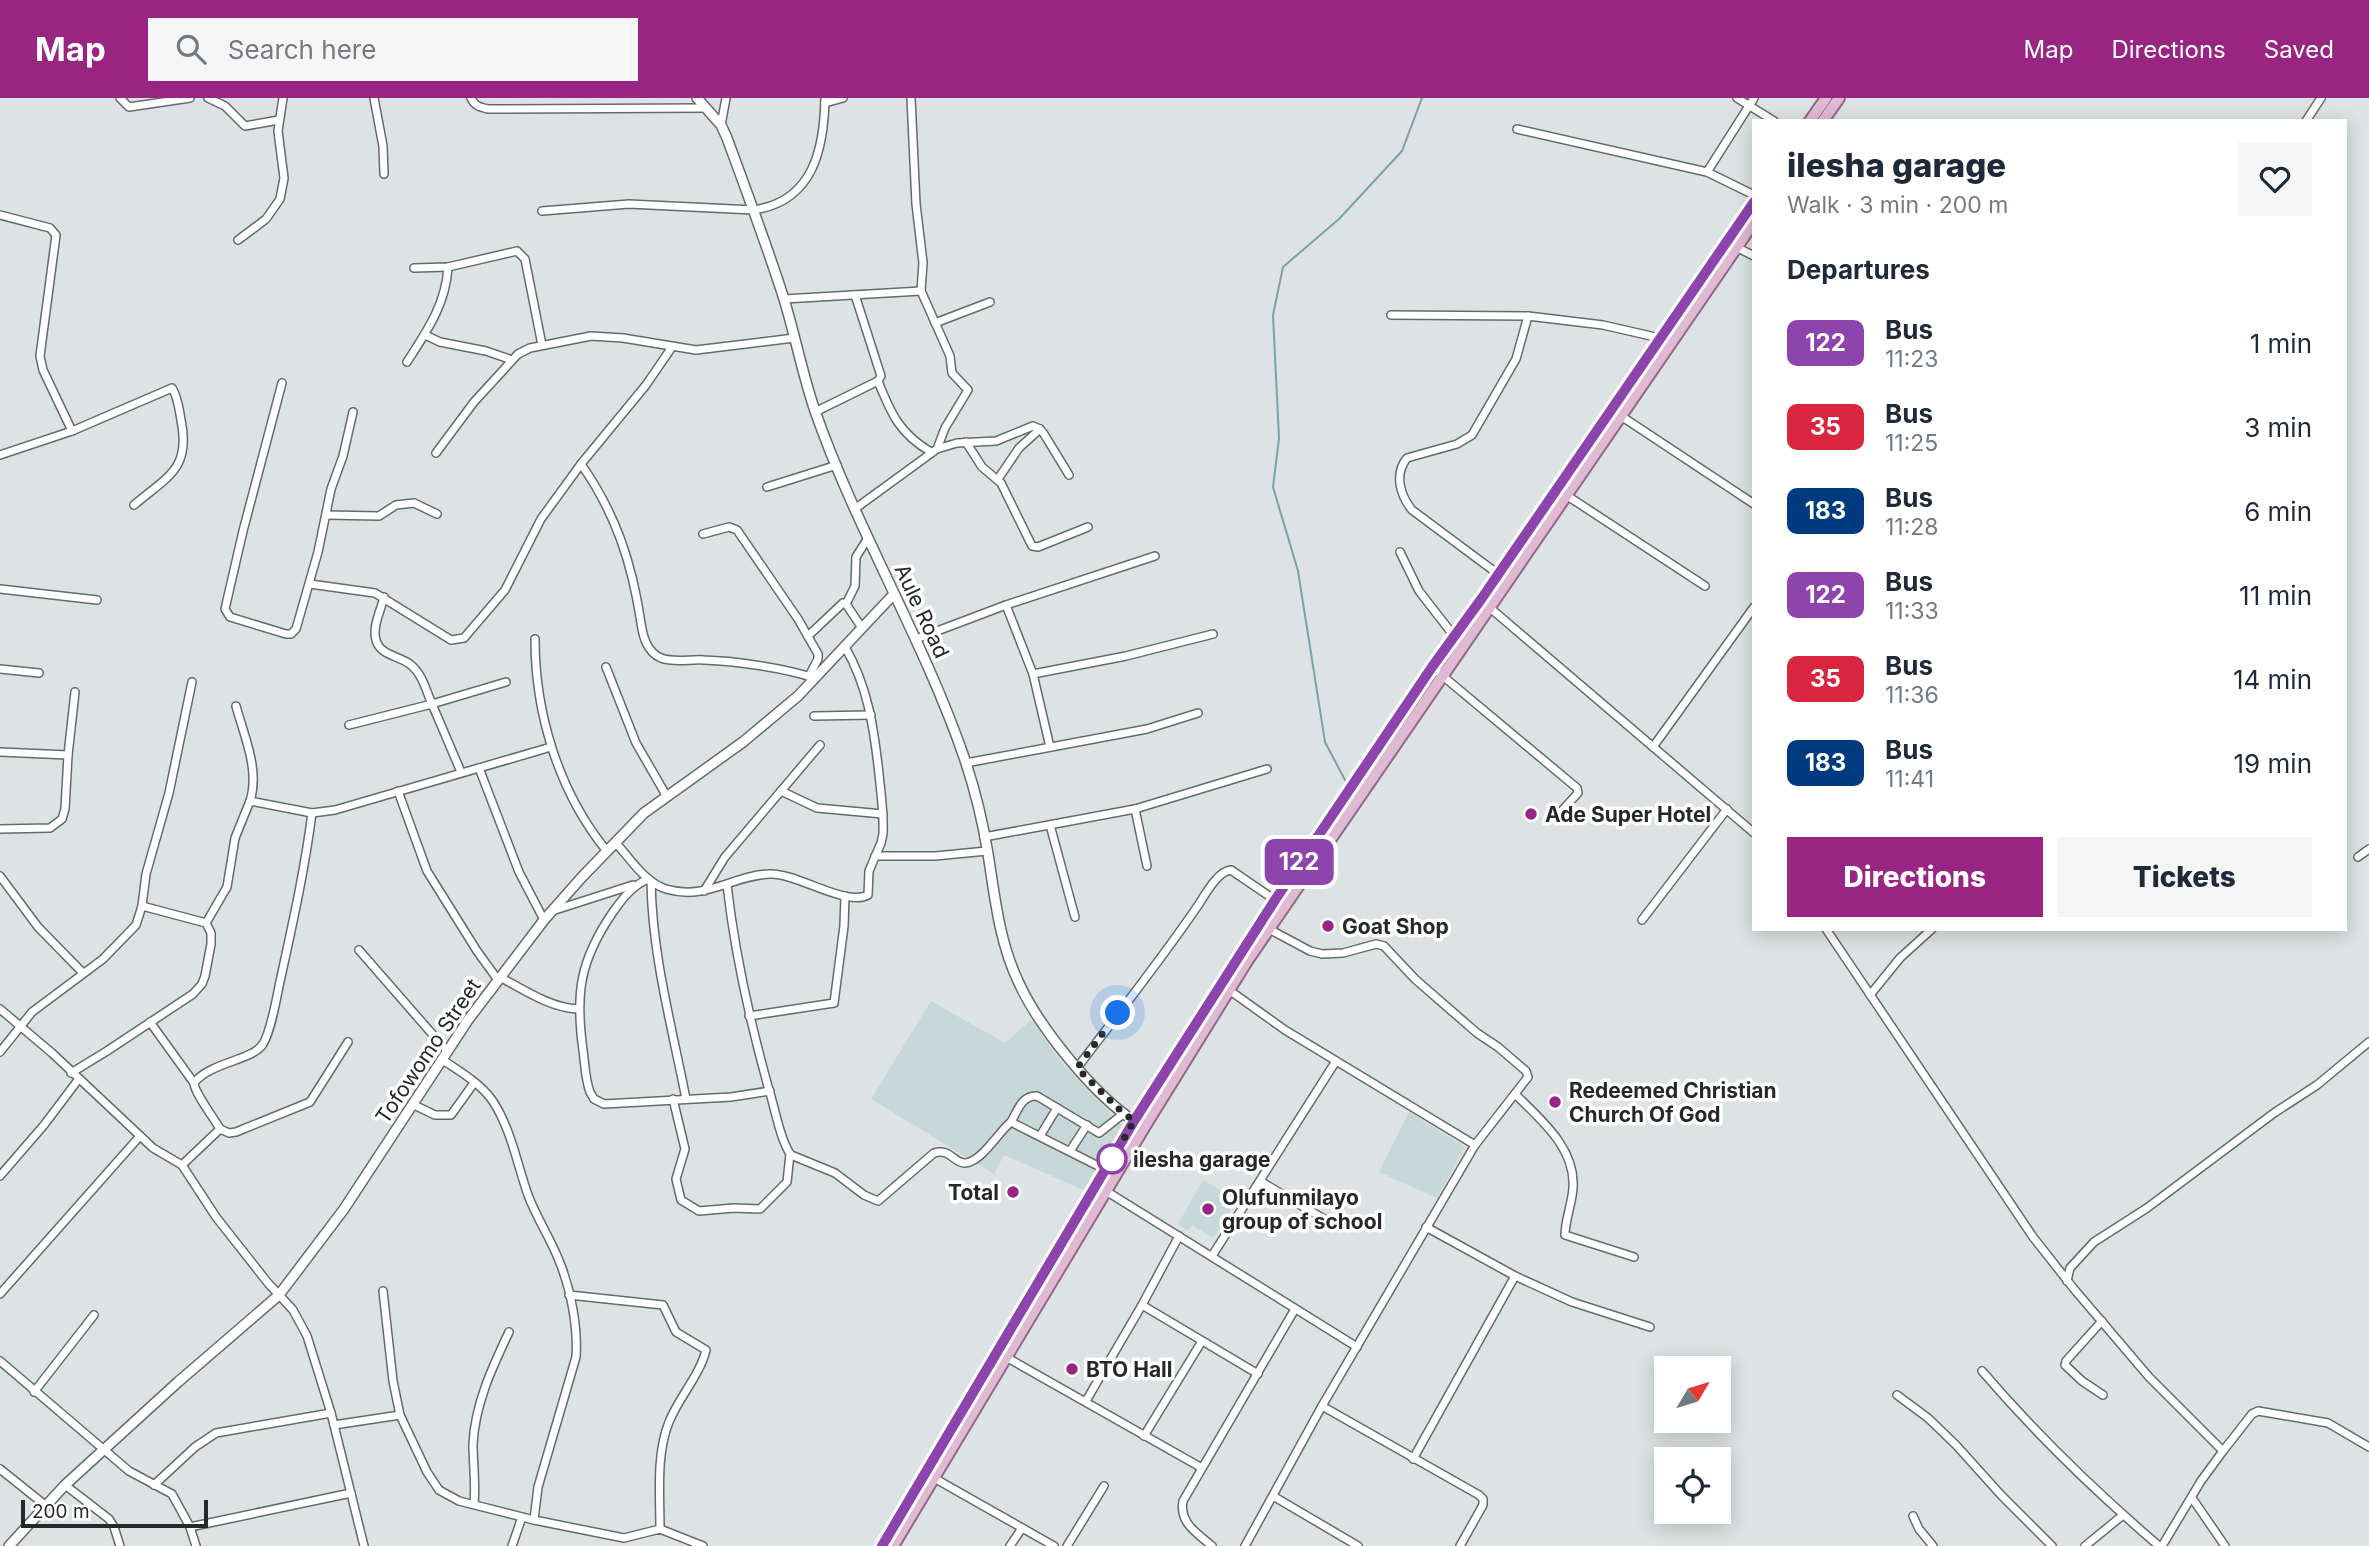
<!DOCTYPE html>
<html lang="en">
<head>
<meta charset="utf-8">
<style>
	body { margin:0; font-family:Inter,sans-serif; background:#f6f6f7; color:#1f2937; height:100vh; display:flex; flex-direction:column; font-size:26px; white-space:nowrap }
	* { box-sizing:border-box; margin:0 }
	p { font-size:23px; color:#747a83 }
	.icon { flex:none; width:38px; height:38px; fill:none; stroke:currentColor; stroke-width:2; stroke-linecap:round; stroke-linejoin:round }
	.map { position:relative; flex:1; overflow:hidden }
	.side { position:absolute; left:1752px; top:21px; width:595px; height:812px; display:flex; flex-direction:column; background:#fff; border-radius:0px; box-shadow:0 4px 18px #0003 }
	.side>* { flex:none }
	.badge { padding:0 14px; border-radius:10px; font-size:24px; line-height:46px }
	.needle { width:46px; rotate:52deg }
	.fabs { position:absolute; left:1654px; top:1258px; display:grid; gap:14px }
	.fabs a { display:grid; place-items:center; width:77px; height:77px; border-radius:0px; background:#fff; box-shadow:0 4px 18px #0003; font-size:35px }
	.scale { position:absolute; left:21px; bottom:18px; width:187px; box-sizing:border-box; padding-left:7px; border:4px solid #272929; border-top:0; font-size:19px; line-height:24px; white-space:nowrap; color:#272929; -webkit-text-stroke:5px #fff; paint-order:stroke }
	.you { position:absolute; width:35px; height:35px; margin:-18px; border:5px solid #fff; border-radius:50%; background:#1a73e8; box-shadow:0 0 0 10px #1a73e833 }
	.map>.badge { position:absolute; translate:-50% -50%; box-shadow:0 0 0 4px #fff }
	h2 { padding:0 35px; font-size:26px; line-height:63px }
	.round { display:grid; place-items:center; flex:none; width:74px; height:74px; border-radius:0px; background:#f6f6f7 }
	.summary { display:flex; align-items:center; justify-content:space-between; height:119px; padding:0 35px }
	h1 { font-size:33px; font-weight:800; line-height:52px }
	.cta { display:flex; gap:14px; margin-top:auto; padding:14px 35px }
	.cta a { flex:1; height:80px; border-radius:0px; background:#982582; color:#fff; font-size:28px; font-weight:800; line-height:80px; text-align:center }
	.cta a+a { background:#f6f6f7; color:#1f2937 }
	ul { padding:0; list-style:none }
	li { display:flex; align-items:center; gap:21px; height:84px; padding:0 35px }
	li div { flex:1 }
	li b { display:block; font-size:26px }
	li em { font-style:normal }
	li .badge { min-width:77px; font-weight:700; text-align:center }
	header { display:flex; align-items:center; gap:42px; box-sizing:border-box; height:98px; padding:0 35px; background:#982582; color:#fff }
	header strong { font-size:33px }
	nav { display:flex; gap:38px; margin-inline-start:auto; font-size:24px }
	.search { width:490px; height:63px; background:#f6f6f7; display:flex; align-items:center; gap:18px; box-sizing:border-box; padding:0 24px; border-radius:0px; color:#747a83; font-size:26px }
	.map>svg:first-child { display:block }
</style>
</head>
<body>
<header>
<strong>Map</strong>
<div class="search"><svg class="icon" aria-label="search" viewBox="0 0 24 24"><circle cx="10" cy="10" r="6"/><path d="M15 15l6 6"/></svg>Search here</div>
<nav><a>Map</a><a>Directions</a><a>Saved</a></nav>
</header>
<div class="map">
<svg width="2369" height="1448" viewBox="0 0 2369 1448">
	<rect width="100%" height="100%" fill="#dde3e4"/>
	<g fill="#c8d8d9">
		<polygon points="931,903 1005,945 1031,922 1064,967 1122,1027 1086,1093 1004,1057 994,1076 871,1001"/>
		<polygon points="1409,1014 1465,1049 1437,1100 1379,1074"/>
		<polygon points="1203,1082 1234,1100 1228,1109 1231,1113 1213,1140 1192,1127 1188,1133 1178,1126"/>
	</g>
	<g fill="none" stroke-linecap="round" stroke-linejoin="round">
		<polyline stroke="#7ba2a6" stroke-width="2" points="1345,682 1325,644 1298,473 1273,389 1279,340 1273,217 1283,169 1339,121 1402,53 1422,0"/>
		<g stroke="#656a6b" stroke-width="10">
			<g id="minor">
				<polyline points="120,0 129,9 190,0"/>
				<polyline points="208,0 225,8 245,28 279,22"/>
				<polyline points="374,0 383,48 384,76"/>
				<path d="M471,0C475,8 479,9 488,11L704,10"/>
				<polyline points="911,0 916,106 923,165 921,193 950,258 952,275 968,292 945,330 937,351"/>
				<polyline points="1737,0 1774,23"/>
				<polyline points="825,5 843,0"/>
				<polyline points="2306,23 2321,0"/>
				<polyline points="721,27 726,0"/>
				<polyline points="1517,31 1707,74 1754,97"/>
				<polyline points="1707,74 1754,0"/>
				<path d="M542,113L629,106L754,112C813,103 824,52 825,0"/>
				<polyline points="0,117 50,130 56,137 40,258 43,272 72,333"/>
				<polyline points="238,142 266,121 280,101 284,80 278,33 283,0"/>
				<polyline points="1736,149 1754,158"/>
				<polyline points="414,170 448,169 517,153 525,161 542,247"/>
				<path d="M855,197L881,278L878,283C891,316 900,336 931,354"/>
				<polyline points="784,201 921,193"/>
				<polyline points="1391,217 1528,218 1603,227 1664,241"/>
				<polyline points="935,225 990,204"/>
				<polyline points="425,237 440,244 486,253 512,262"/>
				<path d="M407,264C427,233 446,206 448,169"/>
				<polyline points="282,285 243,433 225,511 230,519 286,536 291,536 296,531 318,454 331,391 343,358 353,314"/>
				<polyline points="815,314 878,283"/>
				<polyline points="1621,318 1754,406"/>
				<polyline points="966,344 982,369 1001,385 1032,448 1038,449 1088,429"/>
				<polyline points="436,355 474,304 518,256 530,250 591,238 623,240 696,252 794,240"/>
				<path d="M0,357L72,333L172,290C178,299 179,311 181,322C191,371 168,378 134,407"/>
				<path d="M581,366C616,416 632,465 641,525C643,539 647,554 661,560C674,565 690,561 704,562C735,563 785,570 814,580"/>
				<polyline points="998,381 1019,350 1040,331"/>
				<polyline points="767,389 837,367"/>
				<polyline points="1566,397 1705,488"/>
				<polyline points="856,410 937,351 957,345 996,343 1033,328 1040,331 1044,336 1069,377"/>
				<polyline points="326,417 379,418 396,407 414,405 437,416"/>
				<polyline points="703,436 729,429 737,432 798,521 818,556 818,561 809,578"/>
				<polyline points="1400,454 1419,493 1454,538"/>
				<path d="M1498,476L1412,412C1400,397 1394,376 1407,360L1457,346L1472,337L1516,261L1528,218"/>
				<polyline points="310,486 375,495 451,542 464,540 505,492 541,421 581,366 646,287 672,249"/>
				<polyline points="0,491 97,502"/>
				<path d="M384,499C381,512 372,529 376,542C380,558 401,558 411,567C423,577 426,593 432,606L506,584"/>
				<polyline points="846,506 855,488 856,459 868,440"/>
				<polyline points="1006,507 1033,576 1050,649"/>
				<polyline points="1489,509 1754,735"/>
				<polyline points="808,538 843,505 846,506 862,530"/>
				<path d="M535,541C535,616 559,694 606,752"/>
				<polyline points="916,541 1006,507 1155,458"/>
				<polyline points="606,569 636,645 666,697"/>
				<polyline points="1432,569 1577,690 1578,695 1557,718"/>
				<polyline points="0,571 39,575"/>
				<polyline points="1033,576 1126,558 1213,536"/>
				<path d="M236,608C244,638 260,672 250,703"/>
				<polyline points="814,618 871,617"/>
				<polyline points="349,627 432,606 461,674"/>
				<polyline points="1653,649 1754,509"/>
				<polyline points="0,654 68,657"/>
				<polyline points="966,665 1147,631 1198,615"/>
				<polyline points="479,670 519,774 544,822"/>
				<polyline points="398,693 427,773 477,853 498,882"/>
				<polyline points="781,693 817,710 883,716"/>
				<polyline points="1135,711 1147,768"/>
				<polyline points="1050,727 1075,819"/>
				<polyline points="0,731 50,730 62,721 65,711 68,657 75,594"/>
				<polyline points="984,739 1135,711 1267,671"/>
				<path d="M615,744C630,760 644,784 666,791C706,803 733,777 770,776C797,775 846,809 868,797L869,773L881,745L883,736C884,716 881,696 879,676C874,631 868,588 845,549"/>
				<polyline points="875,758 935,758 987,753"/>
				<polyline points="2358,759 2369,751"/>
				<polyline points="0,778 38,829 83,875"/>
				<path d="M648,781C632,788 623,800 613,814C580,862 575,895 583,952C585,966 585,981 590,994L594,1001L604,1006L731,999L770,993"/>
				<path d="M651,783C652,857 672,929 686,1001"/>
				<path d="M727,787C735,857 750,924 769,992C775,1010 780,1042 791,1057L835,1075L864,1097L878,1103L934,1055C951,1050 953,1065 965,1065C982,1064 999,1033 1011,1024L1106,1072"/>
				<polyline points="704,793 725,759 820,647"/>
				<polyline points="552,813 633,787"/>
				<polyline points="1642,822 1727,711"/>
				<polyline points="206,825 227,789 235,740 250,703 312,715 335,712 551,649"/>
				<polyline points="1826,831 2033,1139 2074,1191 2149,1279 2223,1353 2252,1316 2258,1313 2328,1325 2369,1349"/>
				<polyline points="359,852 447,953"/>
				<path d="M500,879C524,892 551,910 578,911"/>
				<polyline points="1229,892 1285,932 1475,1047"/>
				<polyline points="1870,897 1900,860 1932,831"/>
				<polyline points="0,911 52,955 153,1050 182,1067 216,1119 268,1185 293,1212 307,1238 331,1315 364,1448"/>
				<polyline points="749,918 834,905 844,828 845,798"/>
				<polyline points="150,924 194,985"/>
				<polyline points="0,954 32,914 103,861 136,827 142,808 146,776 169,695 192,584"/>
				<path d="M443,962C459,973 480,985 492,1002C511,1030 517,1066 528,1097C537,1121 551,1141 560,1165C571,1193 578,1229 576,1259L538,1389L534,1422"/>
				<path d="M1077,970C1118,916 1161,862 1199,806C1206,795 1218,773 1231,772L1275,802"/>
				<polyline points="71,975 107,953 193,896 202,886 205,878 211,846 211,835 206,825 142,808"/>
				<path d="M1515,996C1540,1021 1576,1050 1573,1090C1572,1106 1565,1122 1565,1137L1634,1159"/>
				<polyline points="673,1001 685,1051 676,1081 681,1102 699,1113 734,1110 760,1111 787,1084 790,1056"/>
				<polyline points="412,1006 435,1017 451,1017 474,985"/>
				<path d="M1011,1024C1018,1012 1022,997 1037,998L1099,1035L1123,1016"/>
				<polyline points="220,1031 229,1035 236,1034 310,1004 348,944"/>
				<polyline points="1040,1038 1057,1010"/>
				<polyline points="1070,1053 1087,1027"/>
				<path d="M182,1067L220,1031C214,1020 194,994 194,985C210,964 252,963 263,946C272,931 277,896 281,879C293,824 305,770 312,715"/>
				<polyline points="0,1078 44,1027 78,982"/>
				<polyline points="1260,1083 1329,1124"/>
				<polyline points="1106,1093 1357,1249"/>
				<polyline points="1426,1129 1515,1178 1572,1204 1650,1229"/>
				<polyline points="1212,1158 1336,963"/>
				<polyline points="2067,1183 2070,1170 2094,1144 2147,1110 2274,1015 2317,987 2369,944"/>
				<polyline points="383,1193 393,1283 400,1317 427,1374 439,1392 459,1403 534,1422 624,1440 660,1431 703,1448"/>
				<polyline points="0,1196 140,1038"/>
				<path d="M569,1197L663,1207L676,1234L706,1252C700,1277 679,1299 669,1324C656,1356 660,1396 660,1431"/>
				<polyline points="1142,1207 1258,1276"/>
				<polyline points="2102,1223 2066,1263 2065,1267 2082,1283 2103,1297"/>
				<polyline points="1006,1259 1202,1370"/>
				<polyline points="0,1263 129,1373 172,1396 190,1429 196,1448"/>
				<path d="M1982,1273C2037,1337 2096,1394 2159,1448"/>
				<polyline points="34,1294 94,1217"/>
				<polyline points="1897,1297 1928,1320 1956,1347 2001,1397 2052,1448"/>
				<polyline points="1086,1303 1142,1207 1179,1138"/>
				<polyline points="1322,1308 1479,1397 1483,1401 1483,1407 1460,1448"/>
				<polyline points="334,1327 400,1317"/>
				<polyline points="1144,1338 1202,1243"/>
				<polyline points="1413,1361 1515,1178"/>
				<polyline points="0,1371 45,1407"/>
				<polyline points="934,1380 1054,1448"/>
				<polyline points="65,1387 109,1421 114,1429 120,1448"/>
				<polyline points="154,1387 195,1349 216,1335 331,1315"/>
				<polyline points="1273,1398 1358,1448"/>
				<polyline points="2192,1400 2225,1448"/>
				<path d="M474,1406C476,1385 473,1366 473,1346C475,1306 492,1270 509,1234"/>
				<polyline points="1913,1418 1919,1431 1933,1448"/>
				<polyline points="190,1429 351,1395"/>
				<polyline points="512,1448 522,1419"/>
				<polyline points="1010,1448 1022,1430"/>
				<polyline points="1067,1448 1104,1388"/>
				<path d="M1212,1448C1197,1435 1179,1425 1183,1403L1295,1211"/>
				<polyline points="1245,1448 1322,1308 1475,1047 1528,979 1526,973 1498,949 1477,935 1415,881 1384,848 1376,846 1343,855 1322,856 1310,853 1269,831"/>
				<polyline points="2085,1448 2123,1417"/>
				<polyline points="2162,1448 2201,1383 2223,1353"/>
			</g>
		</g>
		<g stroke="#656a6b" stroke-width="12">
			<g id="tertiary">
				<path d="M697,0L721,27L727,40C746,92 766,145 783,198C795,236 802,275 815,313C857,433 924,542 965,662C975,692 983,725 988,756C995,799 999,843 1018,883C1038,928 1093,996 1134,1023"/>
				<polyline points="9,1448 65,1387 178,1284 279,1197 344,1111 468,922 544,822 582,779 644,715 743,644 798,598 894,496"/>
			</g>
		</g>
		<g stroke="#926887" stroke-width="14">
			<g id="primary">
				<polyline points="1810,23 1826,0"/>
				<polyline points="1823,23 1839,0"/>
				<polyline points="882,1448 1064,1140 1239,857 1432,569 1482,500 1754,104"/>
				<polyline points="893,1448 1145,1028 1247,863 1754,124"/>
			</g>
		</g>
		<use href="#minor" stroke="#fff" stroke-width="7"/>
		<use href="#tertiary" stroke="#fff" stroke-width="9"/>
		<use href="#primary" stroke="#e0b9d5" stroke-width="10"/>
	</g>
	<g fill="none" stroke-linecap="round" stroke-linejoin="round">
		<g stroke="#fff" stroke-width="16">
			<polyline id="line" points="882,1448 1134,1023 1275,802 1432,569 1482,500 1754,104"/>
		</g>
		<use href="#line" stroke="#8e44ad" stroke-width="10"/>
		<polyline stroke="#272929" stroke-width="7" stroke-dasharray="0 12.6" points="1112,1061 1134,1023 1121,1013 1077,970 1118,915"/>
	</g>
	<g fill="#982582" stroke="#fff" stroke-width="2.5">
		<circle cx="1531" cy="716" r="7"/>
		<circle cx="1328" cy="828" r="7"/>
		<circle cx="1555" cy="1004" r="7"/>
		<circle cx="1013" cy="1094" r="7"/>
		<circle cx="1208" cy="1111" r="7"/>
		<circle cx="1072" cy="1271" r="7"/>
	</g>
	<circle fill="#fff" stroke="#8e44ad" stroke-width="3.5" cx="1112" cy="1061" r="14"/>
	<g text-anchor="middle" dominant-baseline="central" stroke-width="7" stroke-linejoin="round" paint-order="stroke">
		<g font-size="21" fill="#272929" stroke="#fff">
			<text transform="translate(922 513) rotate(65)">Aule Road</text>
			<text transform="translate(428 953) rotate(-56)">Tofowomo Street</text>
		</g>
		<g font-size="21" font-weight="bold" fill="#272929" stroke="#fff" text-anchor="start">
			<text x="1545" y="716">Ade Super Hotel</text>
			<text x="1342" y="828">Goat Shop</text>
			<text x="1569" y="992">Redeemed Christian<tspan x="1569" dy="24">Church Of God</tspan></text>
			<text x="999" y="1094" text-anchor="end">Total</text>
			<text x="1222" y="1099">Olufunmilayo<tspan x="1222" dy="24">group of school</tspan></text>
			<text x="1086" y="1271">BTO Hall</text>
		</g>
		<g font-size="21" font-weight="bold" fill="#272929" stroke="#fff" text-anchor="start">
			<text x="1133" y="1061">ilesha garage</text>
		</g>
	</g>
</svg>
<div class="fabs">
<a><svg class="needle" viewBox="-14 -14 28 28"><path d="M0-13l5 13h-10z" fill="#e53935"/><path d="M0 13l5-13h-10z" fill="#747a83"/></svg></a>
<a><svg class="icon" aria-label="locate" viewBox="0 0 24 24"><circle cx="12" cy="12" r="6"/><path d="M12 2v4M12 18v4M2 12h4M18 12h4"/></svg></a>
</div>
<div class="scale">200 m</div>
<div class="you" style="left:1118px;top:915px"></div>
<b class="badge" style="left:1299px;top:764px;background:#8e44ad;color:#fff">122</b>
<section class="side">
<div class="summary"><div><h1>ilesha garage</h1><p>Walk · 3 min · 200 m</p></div><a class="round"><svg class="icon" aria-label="heart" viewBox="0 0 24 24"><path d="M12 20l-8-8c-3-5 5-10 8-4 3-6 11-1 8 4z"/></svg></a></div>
<h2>Departures</h2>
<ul>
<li><span class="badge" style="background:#8e44ad;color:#fff">122</span><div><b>Bus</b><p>11:23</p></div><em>1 min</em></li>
<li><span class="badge" style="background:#d7263d;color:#fff">35</span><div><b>Bus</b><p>11:25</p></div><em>3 min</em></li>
<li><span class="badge" style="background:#003b80;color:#fff">183</span><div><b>Bus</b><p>11:28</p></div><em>6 min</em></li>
<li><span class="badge" style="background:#8e44ad;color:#fff">122</span><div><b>Bus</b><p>11:33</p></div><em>11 min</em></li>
<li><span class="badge" style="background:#d7263d;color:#fff">35</span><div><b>Bus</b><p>11:36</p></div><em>14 min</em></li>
<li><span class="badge" style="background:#003b80;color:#fff">183</span><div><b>Bus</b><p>11:41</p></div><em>19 min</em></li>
</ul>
<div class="cta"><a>Directions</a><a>Tickets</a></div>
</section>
</div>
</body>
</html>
